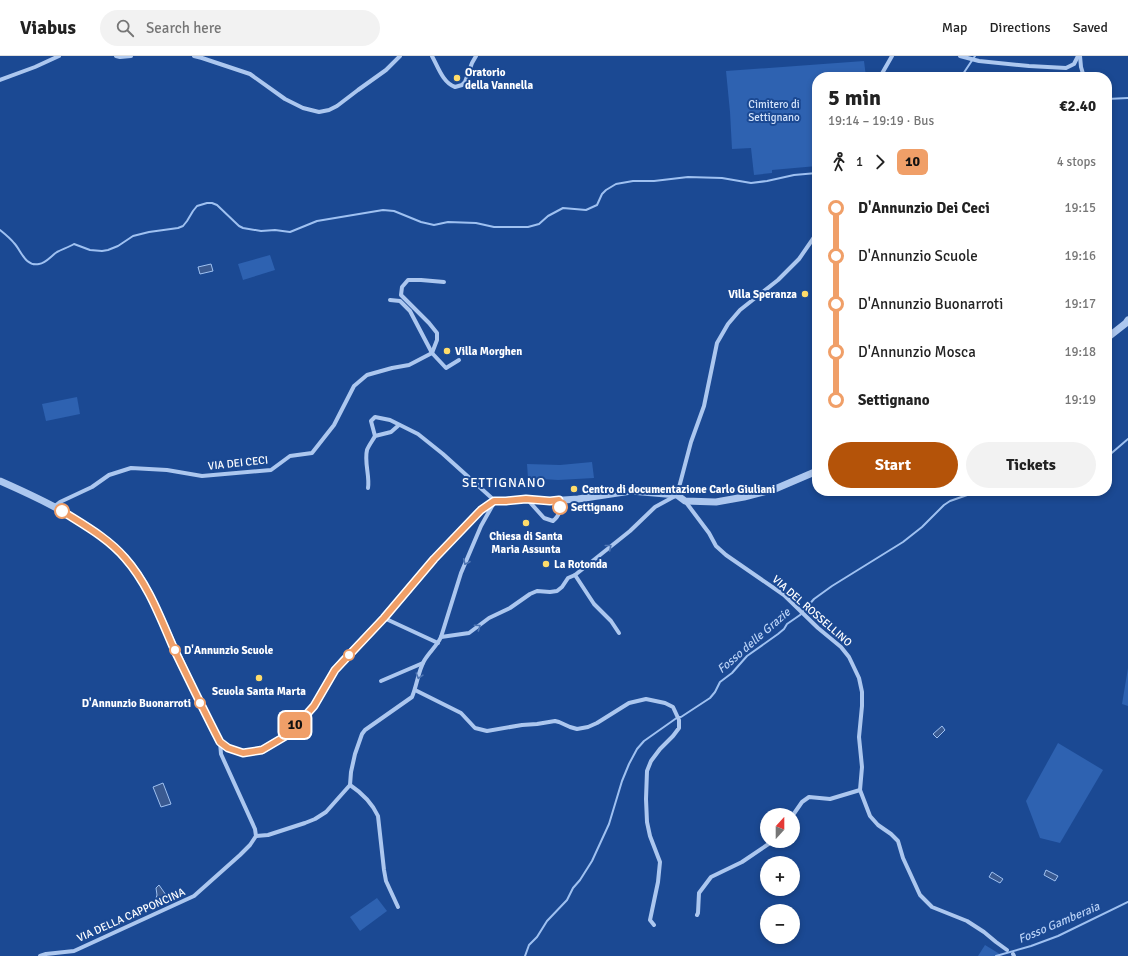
<!DOCTYPE html>
<html lang="en">
<head>
<meta charset="utf-8">
<style>
	body { margin:0; font-family:Signika,sans-serif; background:#f2f2f2; color:#222; height:100vh; display:flex; flex-direction:column; font-size:15px; white-space:nowrap }
	* { box-sizing:border-box; margin:0 }
	p { font-size:13px; color:#767676 }
	.icon { flex:none; width:22px; height:22px; fill:none; stroke:currentColor; stroke-width:2; stroke-linecap:round; stroke-linejoin:round }
	.map { position:relative; flex:1; overflow:hidden }
	.drawer { position:absolute; left:812px; top:16px; width:300px; height:424px; display:flex; flex-direction:column; background:#fff; border-radius:16px; box-shadow:0 2px 6px #0003 }
	.drawer>* { flex:none }
	.badge { padding:0 8px; border-radius:6px; font-size:14px; line-height:26px }
	.needle { width:26px; rotate:21deg }
	.controls { position:absolute; left:760px; top:752px; display:grid; gap:8px }
	.controls a { display:grid; place-items:center; width:40px; height:40px; border-radius:50%; background:#fff; box-shadow:0 2px 6px #0003; font-size:20px }
	.map>.badge { position:absolute; translate:-50% -50%; box-shadow:0 0 0 2px #fff }
	.legs { display:flex; align-items:center; gap:6px; height:44px; padding:0 16px; font-size:13px }
	.legs p { margin-inline-start:auto }
	.summary { display:flex; align-items:center; justify-content:space-between; height:68px; padding:0 16px }
	h1 { font-size:22px; font-weight:700; line-height:30px }
	.primary-button { display:flex; gap:8px; margin-top:auto; padding:8px 16px }
	.primary-button a { flex:1; height:46px; border-radius:24px; background:#b45309; color:#fff; font-size:16px; font-weight:700; line-height:46px; text-align:center }
	.primary-button a+a { background:#f2f2f2; color:#222 }
	ul { padding:0 16px; list-style:none }
	li { display:flex; align-items:center; gap:14px; height:48px; font-size:15px }
	li i { display:grid; place-items:center; width:6px; height:100%; margin:0 5px; background:currentColor }
	li i::after { content:''; width:10px; height:10px; margin:-5px; border:3px solid; border-radius:50%; background:#fff }
	li p { margin-inline-start:auto }
	li:first-child i { background:linear-gradient(#0000 50%,currentColor 0) }
	li:last-child i { background:linear-gradient(currentColor 50%,#0000 0) }
	header { display:flex; align-items:center; gap:24px; box-sizing:border-box; height:56px; padding:0 20px; background:#fff; border-bottom:1px solid #e0e0e0 }
	header strong { font-size:19px }
	nav { display:flex; gap:22px; margin-inline-start:auto; font-size:14px }
	.search { width:280px; height:36px; background:#f2f2f2; display:flex; align-items:center; gap:10px; box-sizing:border-box; padding:0 14px; border-radius:22px; color:#767676; font-size:15px }
	.map>svg:first-child { display:block }
</style>
</head>
<body>
<header>
<strong>Viabus</strong>
<div class="search"><svg class="icon" aria-label="search" viewBox="0 0 24 24"><circle cx="10" cy="10" r="6"/><path d="M15 15l6 6"/></svg>Search here</div>
<nav><a>Map</a><a>Directions</a><a>Saved</a></nav>
</header>
<div class="map">
<svg width="1128" height="900" viewBox="0 0 1128 900">
	<rect width="100%" height="100%" fill="#1b4993"/>
	<g fill="#2e62b1">
		<polygon points="864,5 866,21 817,21 817,110 772,114 772,117 754,119 751,92 732,93 730,56 726,15"/>
		<polygon points="270,199 275,214 243,224 238,208"/>
		<polygon points="77,341 80,358 46,365 42,348"/>
		<polygon points="592,406 594,422 558,424 528,422 527,408 560,409"/>
		<polygon points="1128,612 1128,650 1122,648"/>
		<polygon points="1058,687 1103,714 1060,787 1040,782 1026,745"/>
		<polygon points="377,842 387,855 360,875 350,861"/>
		<polygon points="985,889 1003,900 978,900"/>
	</g>
	<g fill="#3a5a91" stroke="#9fc1f1">
		<polygon points="211,208 213,215 200,218 198,211"/>
		<polygon points="942,670 945,674 937,682 933,678"/>
		<polygon points="163,727 171,748 161,751 153,731"/>
		<polygon points="1046,814 1058,820 1055,825 1044,819"/>
		<polygon points="992,816 1003,823 1000,827 989,821"/>
		<polygon points="159,829 166,839 165,844 160,847 156,842 157,839 156,832"/>
	</g>
	<g fill="none" stroke-linecap="round" stroke-linejoin="round">
		<g stroke="#9fc1f1" stroke-width="2">
			<polyline points="961,21 975,0"/>
			<polyline points="1107,43 1128,42"/>
			<path d="M0,174C5,178 10,182 14,187C21,194 25,211 39,208C46,207 51,200 57,196C63,193 69,191 74,188L90,194L102,195L108,194L118,190L133,180L149,176L178,172L183,170L187,165L193,155L197,150L207,147H212L217,149L239,170L243,172L261,175L275,174L290,176L317,165L383,154L394,155L421,166L434,169L448,166L476,167L494,171H528L539,168L548,160L563,152L586,154L597,149L602,138L606,134L616,128L633,125H654L688,121L722,122L751,127L767,125L794,119L817,117"/>
			<polyline points="1107,401 1128,383"/>
			<polyline points="525,900 529,889 537,881 547,865 567,844 573,832 580,824 592,805 609,768 622,725 629,708 637,693 644,685 678,661 681,661 710,642 715,636 720,626 732,617 747,600 778,578 784,573 787,568 800,559 814,543 832,530 903,486 922,471 944,449 950,445 973,437 986,435"/>
			<polyline points="996,900 1031,890 1058,880 1128,846"/>
		</g>
		<g stroke="#acc7ef" stroke-width="4">
			<polyline points="116,0 120,1 131,0"/>
			<polyline points="194,0 202,2 250,18 285,43 303,52 319,56 329,54 337,50 358,34 386,14 400,0"/>
			<path d="M432,0C438,11 443,27 455,31L462,29L465,26L472,7L476,0"/>
			<polyline points="960,0 979,5 1029,10 1066,12 1074,8 1078,0"/>
			<polyline points="1080,0 1081,11 1084,21"/>
			<polyline points="880,21 892,0"/>
			<polyline points="0,24 35,11 59,0"/>
			<polyline points="390,244 400,245 410,255 432,297 446,312 459,304"/>
			<polyline points="432,297 437,284 437,277 429,267 401,239 402,231 408,224 421,224 444,226"/>
			<path d="M368,432C370,420 364,406 367,394C369,389 373,384 375,380L391,376L399,369"/>
			<path d="M527,443L544,462L553,465C561,458 560,454 559,444"/>
			<polyline points="685,445 709,477 716,490 726,499 784,539 818,572 841,591 849,601 859,622 862,636 862,650 859,681 862,711 860,734 870,760 878,769 891,778 898,785 903,802 920,839 932,851 967,865 984,876 996,886 1007,894"/>
			<polyline points="55,450 60,446 92,431 109,419 131,412 167,414 202,420 271,414 290,400 312,397 334,369 354,330 367,319 392,312 409,309 432,297"/>
			<polyline points="575,519 594,548 611,565 619,577"/>
			<polyline points="384,562 438,587"/>
			<polyline points="441,581 469,577 489,562 510,552 530,538 537,535 550,536 557,535 562,531 568,522 575,519 630,475 655,451 677,439 691,386 704,350 717,287 728,268 740,254 778,224 799,203 817,177"/>
			<polyline points="381,625 423,607"/>
			<polyline points="415,634 461,657 475,672 487,675 522,669 537,668 555,665 559,666 570,671 577,673 588,671 597,667 629,647 646,643 665,647 673,651 679,664 679,672 673,680 660,693 651,705 647,715 646,743 647,766 650,780 660,806 658,826 650,864 654,869"/>
			<polyline points="220,686 221,698 255,773 256,780"/>
			<path d="M350,729C362,737 372,747 378,760L384,814L386,825L398,851"/>
			<polyline points="793,759 802,746 809,741 830,743 860,734"/>
			<path d="M256,780L268,779L305,767L315,763L326,756L350,729L351,716L355,698L362,678L365,674L412,641C417,629 418,616 424,605C429,596 437,590 441,581L461,517L481,470L495,445L443,398L418,378L390,364L375,361L371,365L375,380"/>
			<polyline points="697,859 698,857 699,837 711,821 742,806 773,785"/>
			<polyline points="1013,898 1014,900"/>
			<polyline points="40,900 46,898 74,895 194,840 240,799 250,789 256,780"/>
		</g>
		<g stroke="#acc7ef" stroke-width="7">
			<polyline points="1107,282 1126,267 1128,264"/>
			<path d="M0,425C43,444 90,466 124,500C147,524 161,563 175,593C189,624 204,655 220,686L228,692L243,697L262,694L283,681L306,659L314,650L335,614L343,604L384,562L434,503L473,462L481,454L495,445H505L527,443L550,445L578,443L631,435L677,439L685,445L716,446L744,441L775,433L817,415"/>
		</g>
	</g>
	<defs><path id="oneway-chevron" d="M-2-3.5L2.5 0L-2 3.5" fill="none" stroke-width="1.6" stroke-linecap="round" stroke-linejoin="round"/></defs>
	<g stroke="#4e75b3">
		<use href="#oneway-chevron" transform="translate(609 491) rotate(-39)"/>
		<use href="#oneway-chevron" transform="translate(466 506) rotate(115)"/>
		<use href="#oneway-chevron" transform="translate(478 571) rotate(-35)"/>
		<use href="#oneway-chevron" transform="translate(419 620) rotate(107)"/>
	</g>
	<g fill="none" stroke-linecap="round" stroke-linejoin="round">
		<g stroke="#fff" stroke-width="9">
			<path id="line-1" d="M62,455C84,469 108,482 125,502C148,528 160,561 174,593C189,624 204,655 220,686L228,692L243,697L262,694L284,681L306,659L314,650L335,614L384,562L434,503L481,454L494,445H506L526,443L550,445L559,444L560,451"/>
		</g>
		<use href="#line-1" stroke="#f09f68" stroke-width="6"/>
	</g>
	<g fill="#ffdc6a" stroke="#1b4993" stroke-width="1.5">
		<circle cx="457" cy="22" r="4"/>
		<circle cx="805" cy="238" r="4"/>
		<circle cx="447" cy="295" r="4"/>
		<circle cx="574" cy="433" r="4"/>
		<circle cx="526" cy="467" r="4"/>
		<circle cx="546" cy="508" r="4"/>
		<circle cx="259" cy="622" r="4"/>
	</g>
	<g fill="#fff" stroke="#f09f68" stroke-width="2">
		<circle cx="560" cy="451" r="7"/>
		<circle cx="62" cy="455" r="7"/>
		<circle cx="175" cy="594" r="5"/>
		<circle cx="349" cy="599" r="5"/>
		<circle cx="200" cy="647" r="5"/>
	</g>
	<g text-anchor="middle" dominant-baseline="central" stroke-width="4" stroke-linejoin="round" paint-order="stroke">
		<g font-size="11" font-weight="bold" fill="#fff" stroke="#1b4993" text-anchor="start">
			<text x="465" y="16">Oratorio<tspan x="465" dy="13">della Vannella</tspan></text>
			<text x="797" y="238" text-anchor="end">Villa Speranza</text>
			<text x="455" y="295">Villa Morghen</text>
			<text x="582" y="433">Centro di documentazione Carlo Giuliani</text>
			<text x="526" y="480" text-anchor="middle">Chiesa di Santa<tspan x="526" dy="13">Maria Assunta</tspan></text>
			<text x="554" y="508">La Rotonda</text>
			<text x="259" y="635" text-anchor="middle">Scuola Santa Marta</text>
		</g>
		<g font-size="11" fill="#d2e2fa" stroke="#1b4993">
			<text x="774" y="48">Cimitero di<tspan x="774" dy="13">Settignano</tspan></text>
		</g>
		<g font-size="11" fill="#fff" stroke="#1b4993">
			<text transform="translate(238 407) rotate(-6)">VIA DEI CECI</text>
			<text transform="translate(812 555) rotate(41)">VIA DEL ROSSELLINO</text>
			<text transform="translate(131 859) rotate(-24)">VIA DELLA CAPPONCINA</text>
		</g>
		<g font-size="11" font-weight="bold" fill="#fff" stroke="#1b4993" text-anchor="start">
			<text x="571" y="451">Settignano</text>
			<text x="184" y="594">D'Annunzio Scuole</text>
			<text x="191" y="647" text-anchor="end">D'Annunzio Buonarroti</text>
		</g>
		<g font-size="12" font-style="italic" fill="#b8d1f6" stroke="#1b4993">
			<text transform="translate(754 585) rotate(-41)">Fosso delle Grazie</text>
			<text transform="translate(1059 867) rotate(-23)">Fosso Gamberaia</text>
		</g>
		<g font-size="13" letter-spacing="1" fill="#fff" stroke="#1b4993">
			<text x="504" y="427">SETTIGNANO</text>
		</g>
	</g>
</svg>
<div class="controls">
<a><svg class="needle" viewBox="-14 -14 28 28"><path d="M0-13l5 13h-10z" fill="#e53935"/><path d="M0 13l5-13h-10z" fill="#767676"/></svg></a>
<a>+</a>
<a>−</a>
</div>
<b class="badge" style="left:295px;top:669px;background:#f09f68;color:#111">10</b>
<section class="drawer">
<div class="summary"><div><h1>5 min</h1><p>19:14 – 19:19 · Bus</p></div><b>€2.40</b></div>
<div class="legs"><svg class="icon" aria-label="walk" viewBox="0 0 24 24"><circle cx="13" cy="4" r="2"/><path d="M13 8l-2 6 4 7M11 14l-3 7M7 12l3-4h3l4 4"/></svg>1<svg class="icon" aria-label="forward" viewBox="0 0 24 24"><path d="M9 5l7 7-7 7"/></svg><b class="badge" style="background:#f09f68;color:#111">10</b><p>4 stops</p></div>
<ul>
<li><i style="color:#f09f68"></i><b>D'Annunzio Dei Ceci</b><p>19:15</p></li>
<li><i style="color:#f09f68"></i><span>D'Annunzio Scuole</span><p>19:16</p></li>
<li><i style="color:#f09f68"></i><span>D'Annunzio Buonarroti</span><p>19:17</p></li>
<li><i style="color:#f09f68"></i><span>D'Annunzio Mosca</span><p>19:18</p></li>
<li><i style="color:#f09f68"></i><b>Settignano</b><p>19:19</p></li>
</ul>
<div class="primary-button"><a>Start</a><a>Tickets</a></div>
</section>
</div>
</body>
</html>
